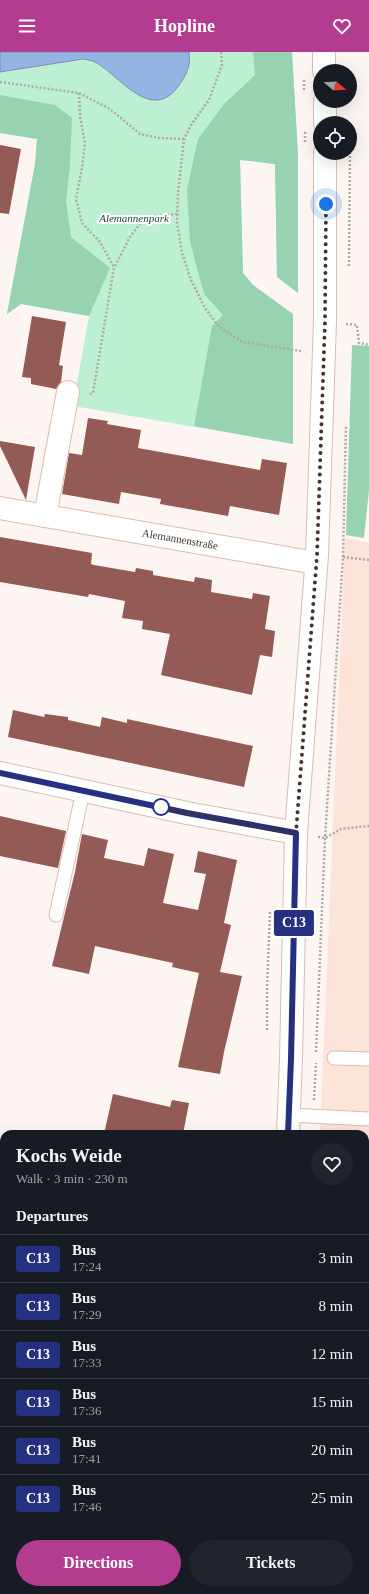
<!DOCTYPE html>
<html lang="en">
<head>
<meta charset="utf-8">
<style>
	body { margin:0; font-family:Georgia,serif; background:#20242c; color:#f1f3f6; height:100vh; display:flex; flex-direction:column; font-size:15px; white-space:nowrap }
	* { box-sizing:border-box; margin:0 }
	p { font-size:13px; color:#9ea1a6 }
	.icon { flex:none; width:22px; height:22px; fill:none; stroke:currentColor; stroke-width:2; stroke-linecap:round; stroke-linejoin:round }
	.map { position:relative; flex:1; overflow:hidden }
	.sheet { position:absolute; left:0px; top:1078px; width:369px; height:464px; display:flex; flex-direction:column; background:#171b24; border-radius:12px 12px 0 0; box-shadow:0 4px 16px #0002 }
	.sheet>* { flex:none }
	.badge { padding:0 8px; border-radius:3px; font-size:14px; line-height:26px }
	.needle { width:26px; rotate:108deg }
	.fabs { position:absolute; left:313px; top:12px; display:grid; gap:8px }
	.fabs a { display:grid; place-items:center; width:44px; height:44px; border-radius:50%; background:#171b24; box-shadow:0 4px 16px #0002; font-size:20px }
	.you { position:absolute; width:20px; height:20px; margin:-10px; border:3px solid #fff; border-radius:50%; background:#1a73e8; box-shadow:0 0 0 6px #1a73e833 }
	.map>.badge { position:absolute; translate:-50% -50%; box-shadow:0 0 0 2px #fff }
	h2 { padding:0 16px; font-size:15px; line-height:36px }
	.round { display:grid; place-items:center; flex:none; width:42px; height:42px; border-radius:21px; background:#20242c }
	.headline { display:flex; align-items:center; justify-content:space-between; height:68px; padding:0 16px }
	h1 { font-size:19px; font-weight:700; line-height:30px }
	.action { display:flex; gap:8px; margin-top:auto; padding:8px 16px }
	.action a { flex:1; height:46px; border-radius:24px; background:#b33b90; color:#fff; font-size:16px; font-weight:700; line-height:46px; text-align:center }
	.action a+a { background:#20242c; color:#f1f3f6 }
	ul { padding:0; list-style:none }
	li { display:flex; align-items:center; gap:12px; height:48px; padding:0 16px; border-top:1px solid #363941 }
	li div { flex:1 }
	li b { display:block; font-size:15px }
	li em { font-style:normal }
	li .badge { min-width:44px; font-weight:700; text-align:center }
	header { display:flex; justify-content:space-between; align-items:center; height:52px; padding:0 16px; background:#b33b90; color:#fff; font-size:18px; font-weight:700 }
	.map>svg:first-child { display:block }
</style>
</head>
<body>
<header><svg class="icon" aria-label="menu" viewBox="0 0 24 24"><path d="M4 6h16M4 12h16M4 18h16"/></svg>Hopline<svg class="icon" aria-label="heart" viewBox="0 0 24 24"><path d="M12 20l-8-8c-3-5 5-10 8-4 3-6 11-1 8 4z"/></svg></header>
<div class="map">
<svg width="369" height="1542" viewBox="0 0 369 1542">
	<rect width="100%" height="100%" fill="#fcf5f2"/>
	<g fill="#fde4d9">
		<polygon points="345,486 369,491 369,1542 299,1542 299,1538 365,1538 365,1082 320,1082"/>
		<polygon points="0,1298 4,1299 4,1538 224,1538 224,1542 0,1542"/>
	</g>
	<polygon fill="#bdf0d2" points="189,0 292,0 298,103 298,241 277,225 275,112 240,108 243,221 253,233 293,262 293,392 73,354 89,264 21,252 7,262 35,112 37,87 0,81 0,20 83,7 94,9 109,20 189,19"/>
	<g fill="#98d3b1">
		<polygon points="253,0 292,0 298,103 298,241 277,225 275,112 240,108 243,221 253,233 293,262 293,392 194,374 212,274 223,263 204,242 190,190 187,138 198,87 224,52 255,23"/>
		<polygon points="0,43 55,53 72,66 70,114 66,149 71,185 110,216 89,264 21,252 7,262 35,112 37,87 0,81"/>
		<polygon points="352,293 369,294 369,438 364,486 346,483"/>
	</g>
	<path fill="#94b4e4" stroke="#7b8eae" d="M0,0H189C191,17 186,23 177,36C150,70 119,23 95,10C91,8 87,8 83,7L0,20Z"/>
	<g fill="#945a55">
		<polygon points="0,93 21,97 9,162 0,161"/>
		<polygon points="32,264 66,270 59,313 63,314 61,330 56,337 31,332 31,326 22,325"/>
		<polygon points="88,366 108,369 107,372 141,378 138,396 260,418 262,407 287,411 279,463 230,454 228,464 160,452 161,447 121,440 119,452 62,442 69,401 82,403"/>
		<polygon points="0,389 35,395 26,448 0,394"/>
		<polygon points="0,485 92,501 91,512 94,513 135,520 136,516 153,519 153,523 194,530 195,525 212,528 211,540 252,547 253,541 270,544 265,577 275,579 272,605 260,603 252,643 161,623 170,582 142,577 143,569 122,566 125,549 89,542 88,545 0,530"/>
		<polygon points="13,658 44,665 45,662 68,665 68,668 100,675 102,665 127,671 127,667 253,694 244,735 8,685"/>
		<polygon points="0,764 66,779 58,816 0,804"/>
		<polygon points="82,782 108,788 104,806 144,814 148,796 174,802 163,851 198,858 206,822 194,820 198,799 237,808 224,871 231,873 220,920 242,924 224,1000 220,1022 178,1015 199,921 172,915 173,911 95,894 89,922 52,914 75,820"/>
		<polygon points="113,1042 170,1055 172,1048 189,1051 183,1082 104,1082"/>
	</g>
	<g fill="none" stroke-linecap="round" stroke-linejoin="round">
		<g stroke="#dcbcae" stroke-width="15">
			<g id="lane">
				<polyline points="56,863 83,739"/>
				<polyline points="334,1006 369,1007"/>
				<polyline points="289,1063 369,1067"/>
				<polyline points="365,1533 369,1533"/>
				<polyline points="332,1542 332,1538"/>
			</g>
		</g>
		<g stroke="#dcbcae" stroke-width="24">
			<g id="street">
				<polyline points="0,456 316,511"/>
				<polyline points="45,464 68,340"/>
				<polyline points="0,721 187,761 296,781"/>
				<polyline points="251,1542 251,1538"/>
			</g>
		</g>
		<g stroke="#dcbcae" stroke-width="24">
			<g id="secondary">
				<polyline points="324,0 324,19"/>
				<polyline points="325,49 325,71"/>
				<polyline points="288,1082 291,1007 296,781 317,503 325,269 325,101"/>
				<polyline points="0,1284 4,1285"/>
			</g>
		</g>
		<g stroke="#b1a7a3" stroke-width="2.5" stroke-dasharray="2 2" stroke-linecap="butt">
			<polyline points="221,0 222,13 209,48 191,73 184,87 178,140 177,171 182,201 191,228 205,256 219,275 243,290 301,299"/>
			<polyline points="304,28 304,39"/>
			<polyline points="0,30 79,41 110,57 140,82 159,86 184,87"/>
			<polyline points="79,41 80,64 85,91 82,116 76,147 82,171 100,190 114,215 93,341 90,342"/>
			<polyline points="305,80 305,91"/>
			<polyline points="115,214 130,185 145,165 178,162"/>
			<polyline points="349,214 350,101"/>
			<polyline points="346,272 357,273 359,291 369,293"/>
			<polyline points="343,505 369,508"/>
			<polyline points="318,785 325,786 341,777 369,774"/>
			<polyline points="267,978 267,937 270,859"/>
			<polyline points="316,1000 325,786 343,505 346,373"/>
			<polyline points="314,1048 316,1011"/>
			<polyline points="0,1257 4,1257"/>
			<polyline points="0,1309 4,1310"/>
			<polyline points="226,1542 227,1538"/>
			<polyline points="278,1542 279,1538"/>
		</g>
		<use href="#lane" stroke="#fff" stroke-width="13"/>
		<use href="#street" stroke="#fff" stroke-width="22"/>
		<use href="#secondary" stroke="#fff" stroke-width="22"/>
	</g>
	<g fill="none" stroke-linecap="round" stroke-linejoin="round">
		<g stroke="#fff" stroke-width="9">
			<polyline id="line" points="0,721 187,761 296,781 291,1007 288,1082"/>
		</g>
		<use href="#line" stroke="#253081" stroke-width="6"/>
		<polyline stroke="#423530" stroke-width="4" stroke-dasharray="0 7.2" points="161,755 274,778 296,781 317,503 325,269 326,152"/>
	</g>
	<circle fill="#fff" stroke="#253081" stroke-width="2" cx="161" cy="755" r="8"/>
	<g text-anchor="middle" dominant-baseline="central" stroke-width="4" stroke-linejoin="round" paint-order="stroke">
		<g font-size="11" font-style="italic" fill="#1b4932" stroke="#fff">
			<text x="134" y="166">Alemannenpark</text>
		</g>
		<g font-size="11" fill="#423530" stroke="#fff">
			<text transform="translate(180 487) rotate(10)">Alemannenstraße</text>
		</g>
	</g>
</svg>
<div class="fabs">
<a><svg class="needle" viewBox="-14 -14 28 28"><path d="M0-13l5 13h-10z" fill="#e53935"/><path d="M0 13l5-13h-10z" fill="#9ea1a6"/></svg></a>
<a><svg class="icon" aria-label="locate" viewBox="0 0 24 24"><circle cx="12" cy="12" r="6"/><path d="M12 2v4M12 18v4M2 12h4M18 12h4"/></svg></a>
</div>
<div class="you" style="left:326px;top:152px"></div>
<b class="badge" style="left:294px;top:871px;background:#253081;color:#fff">C13</b>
<section class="sheet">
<div class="headline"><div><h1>Kochs Weide</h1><p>Walk · 3 min · 230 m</p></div><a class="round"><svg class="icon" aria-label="heart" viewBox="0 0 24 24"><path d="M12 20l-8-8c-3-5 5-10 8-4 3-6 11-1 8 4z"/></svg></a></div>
<h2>Departures</h2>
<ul>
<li><span class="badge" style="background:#253081;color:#fff">C13</span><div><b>Bus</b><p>17:24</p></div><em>3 min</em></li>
<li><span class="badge" style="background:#253081;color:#fff">C13</span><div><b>Bus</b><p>17:29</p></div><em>8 min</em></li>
<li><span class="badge" style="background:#253081;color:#fff">C13</span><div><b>Bus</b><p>17:33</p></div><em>12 min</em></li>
<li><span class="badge" style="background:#253081;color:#fff">C13</span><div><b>Bus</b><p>17:36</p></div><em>15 min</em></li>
<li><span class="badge" style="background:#253081;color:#fff">C13</span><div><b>Bus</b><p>17:41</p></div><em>20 min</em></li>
<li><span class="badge" style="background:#253081;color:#fff">C13</span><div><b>Bus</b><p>17:46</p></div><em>25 min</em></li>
</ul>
<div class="action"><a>Directions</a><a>Tickets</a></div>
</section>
</div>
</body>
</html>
